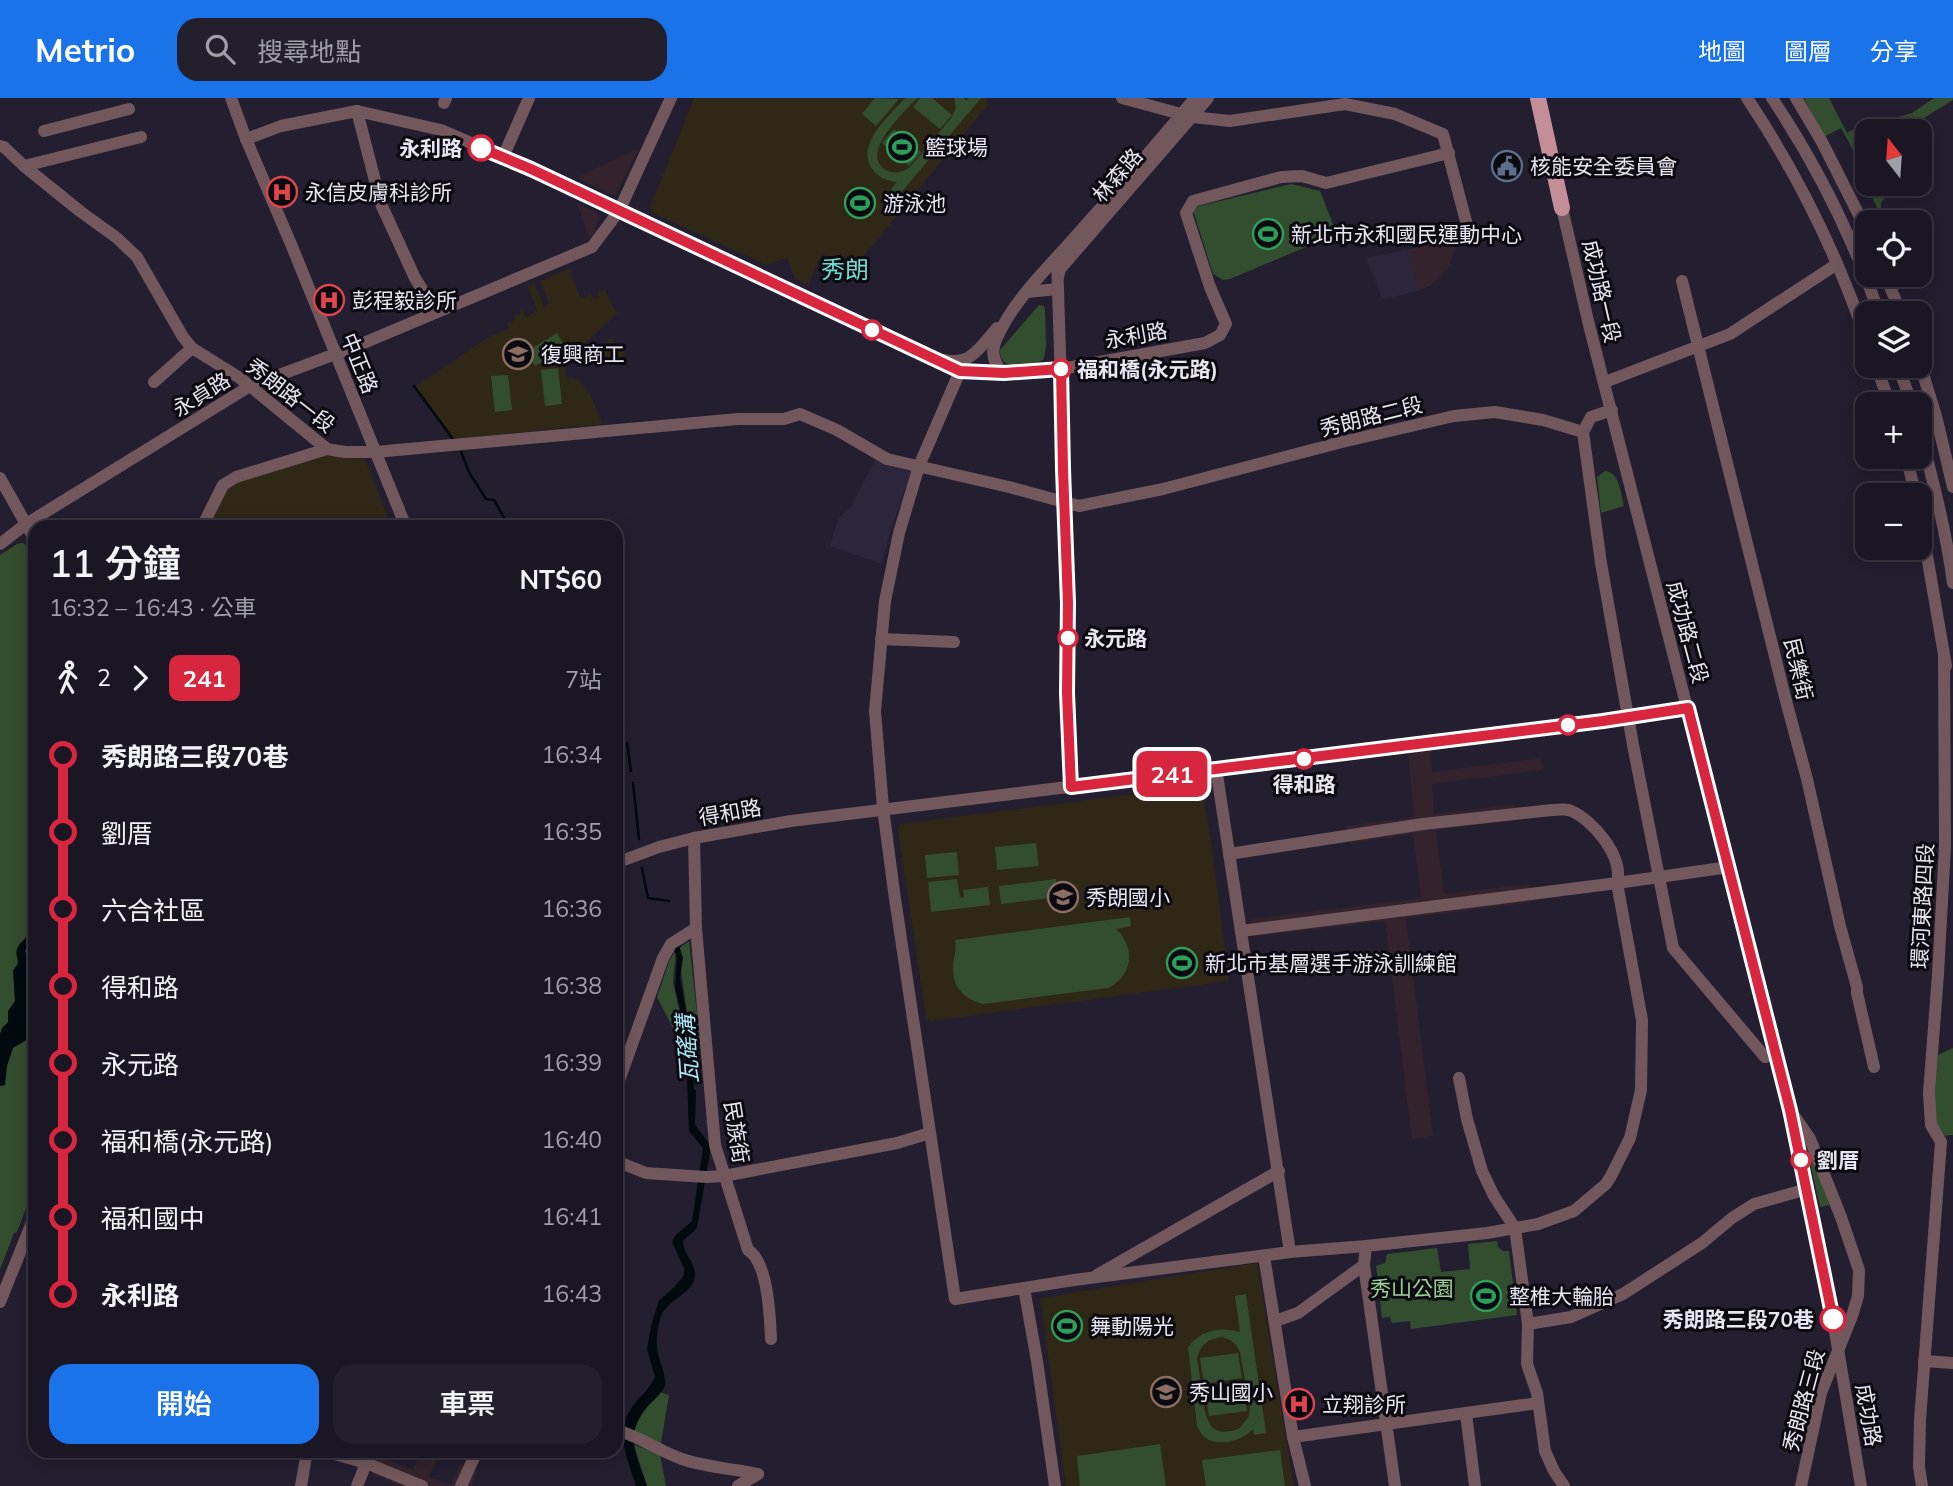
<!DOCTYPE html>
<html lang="zh-TW">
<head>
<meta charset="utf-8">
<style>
	body { margin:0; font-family:Mulish,"Noto Sans TC",sans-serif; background:#231f2c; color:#f1f3f6; height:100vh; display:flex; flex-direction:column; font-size:26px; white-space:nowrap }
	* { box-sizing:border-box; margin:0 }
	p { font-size:23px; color:#9f9fa6 }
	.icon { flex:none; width:38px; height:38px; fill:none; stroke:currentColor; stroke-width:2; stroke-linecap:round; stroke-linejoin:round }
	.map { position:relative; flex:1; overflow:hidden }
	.sheet { position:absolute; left:28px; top:422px; width:595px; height:938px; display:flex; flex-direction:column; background:#1a1624; border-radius:21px; box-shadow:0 4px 18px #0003,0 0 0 2px #383541 }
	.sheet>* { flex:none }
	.badge { padding:0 14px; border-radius:10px; font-size:24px; line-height:46px }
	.needle { width:46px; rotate:343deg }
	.tools { position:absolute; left:1855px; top:21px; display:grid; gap:14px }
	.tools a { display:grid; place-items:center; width:77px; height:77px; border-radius:14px; background:#1a1624; box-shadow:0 4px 18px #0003,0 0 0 2px #383541; font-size:35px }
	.map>.badge { position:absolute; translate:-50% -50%; box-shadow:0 0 0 4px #fff }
	.legs { display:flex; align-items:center; gap:10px; height:77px; padding:0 21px; font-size:23px }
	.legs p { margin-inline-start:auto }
	.head { display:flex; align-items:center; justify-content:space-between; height:119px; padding:0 21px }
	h1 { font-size:38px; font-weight:600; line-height:52px }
	.button { display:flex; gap:14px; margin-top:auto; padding:14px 21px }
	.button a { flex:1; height:80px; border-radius:21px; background:#1a73e8; color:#fff; font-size:28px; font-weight:600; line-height:80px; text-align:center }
	.button a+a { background:#231f2c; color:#f1f3f6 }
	ul { padding:0 21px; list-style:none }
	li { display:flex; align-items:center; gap:24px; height:77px; font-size:26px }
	li i { display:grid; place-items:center; width:10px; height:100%; margin:0 9px; background:currentColor }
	li i::after { content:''; width:18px; height:18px; margin:-9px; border:5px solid; border-radius:50%; background:#1a1624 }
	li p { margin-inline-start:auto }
	li:first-child i { background:linear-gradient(#0000 50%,currentColor 0) }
	li:last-child i { background:linear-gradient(currentColor 50%,#0000 0) }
	header { display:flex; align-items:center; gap:42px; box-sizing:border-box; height:98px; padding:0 35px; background:#1a73e8; color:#fff }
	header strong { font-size:33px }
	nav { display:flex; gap:38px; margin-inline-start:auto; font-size:24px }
	.search { width:490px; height:63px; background:#231f2c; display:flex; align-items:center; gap:18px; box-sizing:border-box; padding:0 24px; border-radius:21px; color:#9f9fa6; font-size:26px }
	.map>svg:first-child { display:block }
</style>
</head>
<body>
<header>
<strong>Metrio</strong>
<div class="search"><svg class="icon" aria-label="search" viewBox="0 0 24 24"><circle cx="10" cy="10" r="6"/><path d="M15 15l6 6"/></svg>搜尋地點</div>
<nav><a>地圖</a><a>圖層</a><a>分享</a></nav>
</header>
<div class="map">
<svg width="1953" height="1388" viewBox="0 0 1953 1388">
	<rect width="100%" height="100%" fill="#231e30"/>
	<g fill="#34232c">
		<polygon points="634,52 638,53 615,98 576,80"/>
		<polygon points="577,105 598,116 599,122 595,130 596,133 589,140"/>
		<polygon points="1456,139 1454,157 1448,170 1433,186 1419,193 1406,152"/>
		<polygon points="1430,651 1432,674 1541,660 1543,672 1432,686 1434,716 1515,706 1517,722 1436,732 1444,796 1531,786 1533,804 1406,820 1433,1038 1412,1041 1385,823 1252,839 1250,821 1421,800 1413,736 1350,745 1347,728 1414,719 1408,654"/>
		<polygon points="422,1353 428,1353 438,1357 429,1379 451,1387 460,1366 477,1373 471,1388 402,1388 372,1376 379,1358 413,1372"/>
	</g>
	<g fill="#2c263d">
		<polygon points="1406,152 1419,193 1384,201 1381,198 1366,160"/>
		<polygon points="877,359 902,371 911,373 890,436 881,466 830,448 838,421 851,409"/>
	</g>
	<g fill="#2f2817">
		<polygon points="694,0 989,0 986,3 988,7 853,171 822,156 808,187 795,180 787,160 766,167 653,115 650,109"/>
		<polygon points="569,171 580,199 585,199 590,195 592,199 599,200 598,193 605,191 610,204 618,215 564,264 566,280 574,279 574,282 577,281 586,291 587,294 590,295 602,326 453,341 415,289 484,242 509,230 507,225 515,222 514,218 522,214 520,210 522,209 526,219 537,212 527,188 534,185 544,209 549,206 540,183"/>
		<polygon points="611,240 626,255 615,266 600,251"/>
		<polygon points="324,357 365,361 392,429 209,429 226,393 239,383"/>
		<polygon points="1198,688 1202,690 1213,757 1229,883 930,923 926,920 898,732 901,726"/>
		<polygon points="1257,1165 1294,1388 1066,1388 1040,1200"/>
	</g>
	<g fill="#334d2f" fill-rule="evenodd">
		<polygon points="875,0 899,1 876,28 862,16"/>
		<path d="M905,0H917C905,14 856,57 888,73C896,76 903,74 909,70L952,19L956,10L954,0H964L966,3L969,0H981L888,110L883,106L888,100L886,98L897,84C887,83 879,80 873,72C854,46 890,18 905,0Z"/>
		<polygon points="920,0 932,0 952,17 940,31 913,9"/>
		<polygon points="1804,0 1829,0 1847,35 1876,19 1881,24 1912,15 1934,0 1953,0 1953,2 1903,33 1867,33 1867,64 1862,65 1859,63 1841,30 1824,39"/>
		<polygon points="894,31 921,54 909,68 882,45"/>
		<polygon points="1867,81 1867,86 1886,86 1890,95 1881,104 1881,110 1886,122 1880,124 1866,123 1880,116 1864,82"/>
		<polygon points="1291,86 1320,93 1337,136 1230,181 1223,182 1213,176 1193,112 1195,109"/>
		<path d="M1039,207L1044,208L1045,212L1046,247L1044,261C1031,270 998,274 1000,252Z"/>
		<polygon points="557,235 566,250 535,268 526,254"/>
		<polygon points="558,270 562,306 545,308 541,272"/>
		<polygon points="508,277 512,312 495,314 491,278"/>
		<path d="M1605,373C1620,374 1621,396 1624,408L1601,415L1597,379Z"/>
		<polygon points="23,445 28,448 35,458 35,1087 17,1134 14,1135 0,1171 0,457 17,446"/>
		<polygon points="1036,745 1039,768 997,772 995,749"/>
		<polygon points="957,754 959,777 927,780 925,757"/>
		<polygon points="957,781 960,800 964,799 963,792 988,789 990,807 931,814 928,784"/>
		<polygon points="1056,781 1058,799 1001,806 999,788"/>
		<path d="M1130,819L1131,828L1116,831C1136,849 1133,878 1108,890L984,906C966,902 952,890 953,870C953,858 957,856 955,842Z"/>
		<polygon points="689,843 700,942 691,943 678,851"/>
		<polygon points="676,852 673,884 682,925 684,945 677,938 657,899 669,863"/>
		<polygon points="1953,950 1953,1037 1941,1038 1933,1018 1938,957"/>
		<polygon points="1810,1053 1830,1107 1820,1109 1808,1056"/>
		<polygon points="1497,1143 1498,1149 1503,1153 1509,1153 1517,1217 1411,1231 1410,1223 1392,1225 1390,1219 1382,1220 1376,1168 1385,1165 1387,1156 1437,1150 1441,1174 1470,1171 1468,1146"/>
		<path d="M1246,1196L1266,1335L1254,1337L1253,1331C1243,1342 1223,1348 1209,1342C1203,1339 1200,1334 1197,1328L1188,1249C1200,1232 1221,1228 1240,1234L1235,1198ZM1222,1239C1231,1242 1236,1245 1240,1254L1250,1310L1249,1318L1240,1330C1211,1342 1206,1324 1202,1299C1201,1286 1199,1273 1197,1260C1201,1246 1208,1241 1222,1239Z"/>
		<polygon points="1238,1255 1242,1280 1204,1286 1200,1260"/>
		<polygon points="1243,1288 1247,1313 1209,1318 1205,1293"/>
		<polygon points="655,1293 669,1297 660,1351 629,1336 641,1308"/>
		<polygon points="1160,1346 1166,1388 1080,1388 1077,1358"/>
		<polygon points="634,1347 660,1356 666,1388 647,1388"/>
		<polygon points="1280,1352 1285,1388 1206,1388 1202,1362"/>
	</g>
	<g fill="#000a0f">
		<path d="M35,785V831L32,840L25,853L33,871C30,880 25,884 32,892L30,895L35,900V933L28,941L13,950L7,968L5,987L0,988V936L2,930L8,924V913L15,903L13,872C23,862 14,861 17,851C19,844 25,843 27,837C31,830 33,822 35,815C27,804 26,795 35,785Z"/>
		<path d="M678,844L683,860L680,879L689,931L694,991L696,992L695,1027L711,1048L697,1130L683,1143C683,1156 696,1165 695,1178C693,1196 667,1202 661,1218C658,1227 656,1241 657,1250C658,1260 667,1279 665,1287C663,1294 653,1303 648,1308C623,1338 636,1355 647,1388H636C629,1365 615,1337 629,1314C636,1301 649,1293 655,1279L647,1251L652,1224L659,1203L673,1190L682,1180L684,1176V1170L672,1144L676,1137L692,1123L703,1050L689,1033L685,930L675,890L677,862L673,846Z"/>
	</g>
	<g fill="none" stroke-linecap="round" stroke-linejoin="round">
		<g stroke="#000a0f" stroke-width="2.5">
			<polyline points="414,288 453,341"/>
			<polyline points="461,354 470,376 486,401 494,402 507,425"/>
			<polyline points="616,608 622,612 624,631"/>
			<polyline points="627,645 631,673"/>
			<polyline points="633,685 639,741"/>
			<polyline points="642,770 648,800 669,803"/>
		</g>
		<g stroke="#72585d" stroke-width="12">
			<polyline points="231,0 246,41 291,146 406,429"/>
			<polyline points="1122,0 1192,19 1230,23 1345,6 1395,16 1443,36 1468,131"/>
			<path d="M1747,0C1797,75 1838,158 1867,244"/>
			<path d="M1772,0C1816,66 1853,140 1879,215"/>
			<polyline points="1796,0 1822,44 1867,133"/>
			<polyline points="444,5 446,0"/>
			<polyline points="357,13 381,106 415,180 436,214"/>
			<polyline points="44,33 129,11"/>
			<polyline points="246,41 281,28 357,13 441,32 531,71 960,273 1004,276 1061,271 1205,245 1220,237 1226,226 1210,189 1186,115 1193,103 1281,79 1302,78 1326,85 1449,55"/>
			<polyline points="0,48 4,49 24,68 81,114 117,140 137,159 183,239 192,250 240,280 327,351 345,354 375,354 738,321 784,321 800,316 837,332 887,361 1009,389 1079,408 1163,391 1342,344 1454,318 1495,314 1543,322 1583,334 1601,465 1633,647 1673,850 1765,959 1776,956"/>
			<polyline points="503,59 529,0"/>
			<polyline points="24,68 141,39"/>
			<polyline points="1562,110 1589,227 1790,1012 1824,1168 1861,1388"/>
			<polyline points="1057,160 1068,505 1067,595 1071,689"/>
			<polyline points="1885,177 1901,215"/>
			<polyline points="1058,179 1060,171 1208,0"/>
			<polyline points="1682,183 1785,599 1807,681 1840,828 1857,889 1857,895 1874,969"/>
			<polyline points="1027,194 1058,191"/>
			<path d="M945,262C971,268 982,247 997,230"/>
			<polyline points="1920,266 1936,318 1953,389"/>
			<polyline points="1876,268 1890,306"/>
			<polyline points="1898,268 1912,306"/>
			<path d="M960,273L919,368L899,435L885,503L875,613L883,710L894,794L955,1201L1074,1182L1290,1154L1366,1148L1487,1135L1538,1126L1574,1113L1606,1086L1611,1078L1630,1040L1641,992L1642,922L1617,785C1624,759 1593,721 1569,712C1564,711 1557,712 1552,712L1423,726L1229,756"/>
			<path d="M1004,276C994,266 990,255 996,242C1013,202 1047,171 1075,139C1116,93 1156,47 1195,0"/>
			<polyline points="154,284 192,250"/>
			<polyline points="1605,284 1730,236 1837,166"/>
			<path d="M1920,333C1933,383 1946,433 1953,485"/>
			<polyline points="1583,334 1591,319 1612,312"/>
			<polyline points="1906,359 1916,397"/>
			<polyline points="0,380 35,442"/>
			<polyline points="1920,417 1946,568"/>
			<polyline points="202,429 223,387 236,379 327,351"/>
			<polyline points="0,446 26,426 250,288 354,249 592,149 619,113 671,0"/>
			<polyline points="881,541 954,544"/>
			<polyline points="1216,670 1290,1154"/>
			<path d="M694,740L696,830L715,1047L748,1152C768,1164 770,1218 771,1241"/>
			<polyline points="616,765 659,749 694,740 791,723 1629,620 1688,610"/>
			<polyline points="1241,833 1617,785 1729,769"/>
			<polyline points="1459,980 1467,1021 1482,1073 1494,1098 1515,1130 1528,1226 1527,1266 1537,1295 1545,1353 1554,1373 1564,1388"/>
			<polyline points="616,991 663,860 671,846 696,830"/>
			<polyline points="1795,1019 1810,1041 1841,1119 1859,1172 1858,1198 1852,1218 1821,1295 1801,1388"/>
			<polyline points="1941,1044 1931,1027 1929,995 1938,876 1945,749 1944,559"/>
			<polyline points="616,1063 646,1075 706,1079 724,1078 897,1045 930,1035"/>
			<polyline points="1366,1148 1364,1167 1395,1388"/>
			<polyline points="1264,1158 1293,1339 1305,1388"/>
			<polyline points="1097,1177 1279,1073"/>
			<polyline points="1024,1190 1037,1263 1055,1388"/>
			<polyline points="0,1204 35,1117"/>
			<polyline points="1275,1223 1298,1215 1364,1167"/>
			<polyline points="1528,1226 1571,1219 1623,1196 1702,1145 1732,1120 1754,1106 1807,1091"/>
			<polyline points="1924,1263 1953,1265"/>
			<polyline points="1466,1316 1475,1388"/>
			<path d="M616,1332C639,1338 659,1353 682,1361C705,1369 734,1371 758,1376"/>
			<polyline points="1293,1339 1538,1305"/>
			<polyline points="324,1353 366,1365 422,1388"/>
			<polyline points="301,1388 307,1353"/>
			<polyline points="357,1388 371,1353"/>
			<polyline points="461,1388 477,1353"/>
			<polyline points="738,1388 758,1376"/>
			<polyline points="1922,1388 1919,1369 1920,1322 1941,1044"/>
		</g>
		<polyline stroke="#c48e98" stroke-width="16" points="1538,0 1562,110"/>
	</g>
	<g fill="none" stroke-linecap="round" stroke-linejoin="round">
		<g stroke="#fff" stroke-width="16">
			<polyline id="line-1" points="481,50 531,71 960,273 1004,275 1061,271 1063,371 1068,505 1067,595 1071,689 1603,623 1688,610 1790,1012 1833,1221"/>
		</g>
		<use href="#line-1" stroke="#d7263d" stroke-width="10"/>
	</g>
	<defs>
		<g id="stadium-ring" transform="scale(1.575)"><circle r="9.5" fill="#0c0a11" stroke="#2e9e5b" stroke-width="1.5"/><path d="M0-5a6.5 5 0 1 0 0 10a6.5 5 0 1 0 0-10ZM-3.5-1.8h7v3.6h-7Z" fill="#2e9e5b"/></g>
		<g id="civic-ring" transform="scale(1.575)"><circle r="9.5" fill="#0c0a11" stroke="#5c6f8a" stroke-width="1.5"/><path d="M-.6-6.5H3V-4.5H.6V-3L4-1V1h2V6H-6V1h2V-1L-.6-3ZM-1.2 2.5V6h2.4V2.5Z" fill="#5c6f8a"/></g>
		<g id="hospital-ring" transform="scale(1.575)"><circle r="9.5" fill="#0c0a11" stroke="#e0444e" stroke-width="1.5"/><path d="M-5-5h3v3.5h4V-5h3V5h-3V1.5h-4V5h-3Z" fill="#e0444e"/></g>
		<g id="school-ring" transform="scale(1.575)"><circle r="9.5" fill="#0c0a11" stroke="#8d6e63" stroke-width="1.5"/><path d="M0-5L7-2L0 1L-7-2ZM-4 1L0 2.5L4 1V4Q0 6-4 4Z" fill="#8d6e63"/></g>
	</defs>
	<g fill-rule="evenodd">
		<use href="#stadium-ring" x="902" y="49"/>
		<use href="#civic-ring" x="1507" y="68"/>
		<use href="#hospital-ring" x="282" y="94"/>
		<use href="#stadium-ring" x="860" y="105"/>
		<use href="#stadium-ring" x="1268" y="136"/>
		<use href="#hospital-ring" x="329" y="202"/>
		<use href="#school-ring" x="518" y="256"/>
		<use href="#school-ring" x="1063" y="799"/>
		<use href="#stadium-ring" x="1182" y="865"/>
		<use href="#stadium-ring" x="1486" y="1198"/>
		<use href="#stadium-ring" x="1067" y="1228"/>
		<use href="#school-ring" x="1166" y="1294"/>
		<use href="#hospital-ring" x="1299" y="1306"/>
	</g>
	<g fill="#fff" stroke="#d7263d" stroke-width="3.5">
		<circle cx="481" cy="50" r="12"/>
		<circle cx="872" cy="232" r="9"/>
		<circle cx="1061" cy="271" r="9"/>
		<circle cx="1068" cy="540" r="9"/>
		<circle cx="1568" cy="627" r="9"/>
		<circle cx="1304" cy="661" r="9"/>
		<circle cx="1801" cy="1062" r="9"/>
		<circle cx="1833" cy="1221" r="12"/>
	</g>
	<g text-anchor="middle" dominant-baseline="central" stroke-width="6" stroke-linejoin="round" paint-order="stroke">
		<g font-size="21" fill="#e8e6f2" stroke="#0c0a11" text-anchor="start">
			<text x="925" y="49">籃球場</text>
			<text x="1530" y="68">核能安全委員會</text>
			<text x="305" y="94">永信皮膚科診所</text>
			<text x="883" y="105">游泳池</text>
			<text x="1291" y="136">新北市永和國民運動中心</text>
			<text x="352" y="202">彭程毅診所</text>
			<text x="541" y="256">復興商工</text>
			<text x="1086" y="799">秀朗國小</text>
			<text x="1205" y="865">新北市基層選手游泳訓練館</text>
			<text x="1509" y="1198">整椎大輪胎</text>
			<text x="1090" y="1228">舞動陽光</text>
			<text x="1189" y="1294">秀山國小</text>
			<text x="1322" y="1306">立翔診所</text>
		</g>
		<g font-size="21" font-weight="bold" fill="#e8e6f2" stroke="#0c0a11" text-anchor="start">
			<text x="462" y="50" text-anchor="end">永利路</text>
			<text x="1077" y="271">福和橋(永元路)</text>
			<text x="1084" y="540">永元路</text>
			<text x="1304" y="686" text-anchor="middle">得和路</text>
			<text x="1817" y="1062">劉厝</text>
			<text x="1814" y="1221" text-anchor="end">秀朗路三段70巷</text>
		</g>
		<g font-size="21" fill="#e8e6f2" stroke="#0c0a11">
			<text transform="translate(1117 77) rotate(-49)">林森路</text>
			<text transform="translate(1602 193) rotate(77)">成功路一段</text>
			<text transform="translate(1136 237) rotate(-10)">永利路</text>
			<text transform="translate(360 265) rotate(68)">中正路</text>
			<text transform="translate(201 296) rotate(-32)">永貞路</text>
			<text transform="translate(291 297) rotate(38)">秀朗路一段</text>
			<text transform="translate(1371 318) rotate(-14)">秀朗路二段</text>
			<text transform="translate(1688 534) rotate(75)">成功路二段</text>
			<text transform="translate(1799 571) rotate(77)">民樂街</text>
			<text transform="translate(730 714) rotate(-10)">得和路</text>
			<text transform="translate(1922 808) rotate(-87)">環河東路四段</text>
			<text transform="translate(737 1034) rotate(81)">民族街</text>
			<text transform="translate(1803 1302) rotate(-75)">秀朗路三段</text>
			<text transform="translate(1869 1317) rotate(80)">成功路</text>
		</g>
		<g font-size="21" fill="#9ad391" stroke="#0c0a11">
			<text x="1412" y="1190">秀山公園</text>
		</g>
		<g font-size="23" font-style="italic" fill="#aae8f7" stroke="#0c0a11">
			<text transform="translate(687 951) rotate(-94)">瓦磘溝</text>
		</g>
		<g font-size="24" fill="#6fd9d0" stroke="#0c0a11">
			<text x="845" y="171">秀朗</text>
		</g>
	</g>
</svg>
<div class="tools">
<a><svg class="needle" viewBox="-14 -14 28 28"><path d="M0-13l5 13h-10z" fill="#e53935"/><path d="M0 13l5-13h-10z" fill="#9f9fa6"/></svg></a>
<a><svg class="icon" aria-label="locate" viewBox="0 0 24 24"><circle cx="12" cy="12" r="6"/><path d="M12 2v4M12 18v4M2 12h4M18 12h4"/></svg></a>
<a><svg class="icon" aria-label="layers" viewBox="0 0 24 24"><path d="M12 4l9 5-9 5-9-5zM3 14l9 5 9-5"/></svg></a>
<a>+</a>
<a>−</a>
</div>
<b class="badge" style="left:1172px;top:676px;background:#d7263d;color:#fff">241</b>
<section class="sheet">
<div class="head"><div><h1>11 分鐘</h1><p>16:32 – 16:43 · 公車</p></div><b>NT$60</b></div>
<div class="legs"><svg class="icon" aria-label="walk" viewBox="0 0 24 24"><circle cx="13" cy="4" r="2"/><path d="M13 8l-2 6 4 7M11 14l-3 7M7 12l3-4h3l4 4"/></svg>2<svg class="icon" aria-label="forward" viewBox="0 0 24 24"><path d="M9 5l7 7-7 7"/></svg><b class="badge" style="background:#d7263d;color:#fff">241</b><p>7站</p></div>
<ul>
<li><i style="color:#d7263d"></i><b>秀朗路三段70巷</b><p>16:34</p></li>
<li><i style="color:#d7263d"></i><span>劉厝</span><p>16:35</p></li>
<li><i style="color:#d7263d"></i><span>六合社區</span><p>16:36</p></li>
<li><i style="color:#d7263d"></i><span>得和路</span><p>16:38</p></li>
<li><i style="color:#d7263d"></i><span>永元路</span><p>16:39</p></li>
<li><i style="color:#d7263d"></i><span>福和橋(永元路)</span><p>16:40</p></li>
<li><i style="color:#d7263d"></i><span>福和國中</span><p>16:41</p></li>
<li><i style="color:#d7263d"></i><b>永利路</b><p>16:43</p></li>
</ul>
<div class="button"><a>開始</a><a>車票</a></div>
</section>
</div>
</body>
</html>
